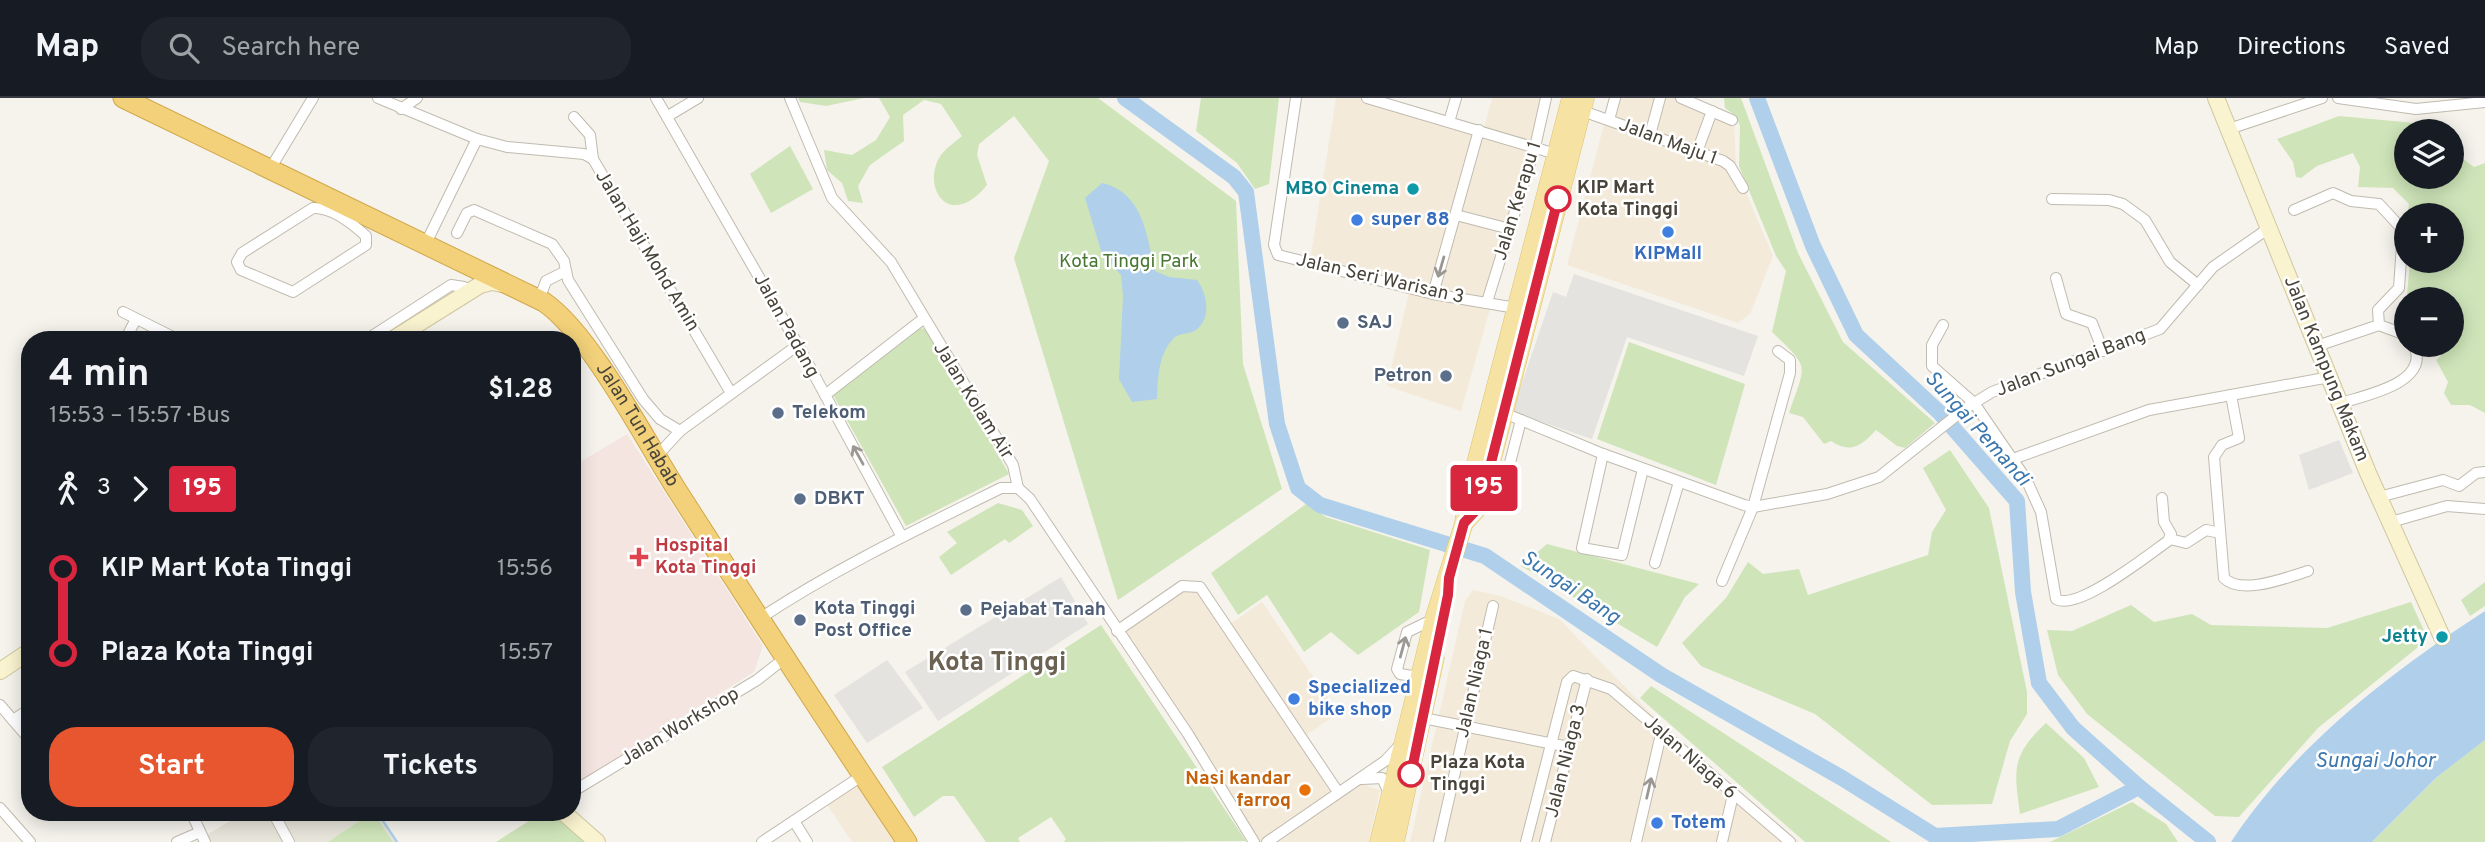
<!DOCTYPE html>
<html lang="en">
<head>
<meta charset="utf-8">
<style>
	body { margin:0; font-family:Overpass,sans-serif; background:#20242c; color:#f1f3f6; height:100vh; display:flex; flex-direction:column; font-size:26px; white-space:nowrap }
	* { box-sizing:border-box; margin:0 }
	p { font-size:23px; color:#9ea1a6 }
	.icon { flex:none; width:38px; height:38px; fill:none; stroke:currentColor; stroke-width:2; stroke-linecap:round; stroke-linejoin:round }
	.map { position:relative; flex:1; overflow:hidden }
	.panel { position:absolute; left:21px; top:233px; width:560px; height:490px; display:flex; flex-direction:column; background:#171b24; border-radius:28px; box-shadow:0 4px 18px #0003 }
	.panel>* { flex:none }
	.badge { padding:0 14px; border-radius:5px; font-size:24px; line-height:46px }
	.tools { position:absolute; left:2394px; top:21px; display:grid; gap:14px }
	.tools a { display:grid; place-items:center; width:70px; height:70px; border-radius:50%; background:#171b24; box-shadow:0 4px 18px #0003; font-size:35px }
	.map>.badge { position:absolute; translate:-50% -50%; box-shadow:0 0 0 4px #fff }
	.legs { display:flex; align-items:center; gap:10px; height:77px; padding:0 28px; font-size:23px }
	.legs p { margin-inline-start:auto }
	.overview { display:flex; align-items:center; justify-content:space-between; height:119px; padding:0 28px }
	h1 { font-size:38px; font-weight:700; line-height:52px }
	.primary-button { display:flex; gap:14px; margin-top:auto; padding:14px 28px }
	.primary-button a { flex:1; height:80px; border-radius:28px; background:#e85630; color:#fff; font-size:28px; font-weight:700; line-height:80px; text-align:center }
	.primary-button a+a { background:#20242c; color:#f1f3f6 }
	ul { padding:0 28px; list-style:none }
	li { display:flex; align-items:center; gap:24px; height:84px; font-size:26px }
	li i { display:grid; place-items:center; width:10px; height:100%; margin:0 9px; background:currentColor }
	li i::after { content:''; width:18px; height:18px; margin:-9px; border:5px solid; border-radius:50%; background:#171b24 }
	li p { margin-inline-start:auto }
	li:first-child i { background:linear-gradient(#0000 50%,currentColor 0) }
	li:last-child i { background:linear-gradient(currentColor 50%,#0000 0) }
	header { display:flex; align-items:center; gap:42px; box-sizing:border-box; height:98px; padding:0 35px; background:#171b24; border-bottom:2px solid #363941 }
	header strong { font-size:33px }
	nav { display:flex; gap:38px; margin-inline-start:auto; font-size:24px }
	.search { width:490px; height:63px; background:#20242c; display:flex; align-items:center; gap:18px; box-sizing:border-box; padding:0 24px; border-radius:28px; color:#9ea1a6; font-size:26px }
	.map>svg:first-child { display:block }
</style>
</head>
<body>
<header>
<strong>Map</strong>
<div class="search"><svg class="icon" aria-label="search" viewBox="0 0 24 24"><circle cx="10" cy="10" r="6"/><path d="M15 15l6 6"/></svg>Search here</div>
<nav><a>Map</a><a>Directions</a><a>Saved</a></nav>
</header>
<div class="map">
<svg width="2485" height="744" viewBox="0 0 2485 744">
	<rect width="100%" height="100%" fill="#f5f3ec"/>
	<polygon fill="#e8e5db" points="245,714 379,714 397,744 195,744"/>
	<g fill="#f4eada">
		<polygon points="1336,0 1380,0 1484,30 1492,0 1550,0 1461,313 1387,288 1409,194 1309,169"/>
		<polygon points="1611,0 1690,0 1734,19 1736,71 1773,158 1750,216 1738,225 1567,167"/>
		<polygon points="1186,490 1199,493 1224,530 1262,504 1338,615 1305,638 1343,695 1358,685 1380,692 1369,744 1250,744 1183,634 1117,538"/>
		<polygon points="1473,492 1501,498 1559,521 1665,630 1800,744 1410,744 1465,503"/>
		<polygon points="858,685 898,744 852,744 826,705"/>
	</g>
	<polygon fill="#f4e5e1" points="627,336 763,548 754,574 572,688 572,369"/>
	<g fill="#cfe5b9">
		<polygon points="798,0 864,0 826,8 800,4"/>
		<path d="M879,0H1098L1236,103L1243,266L1282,391L1118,502L1014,160L1049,63L1014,18L979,46L977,57L987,87C949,134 920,88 941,57C946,50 955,44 962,38L941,6L924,2L903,17L904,43L870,67L858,88L863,105L848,103L842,85L827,72L824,52L852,57L876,42L890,19Z"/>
		<polygon points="1201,0 1279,0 1269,86 1255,91 1237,65 1196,33"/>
		<path d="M1724,0H1741L1798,155L1843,244L1935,325L1905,350L1897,348L1876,332C1861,348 1851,356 1831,343L1824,346L1803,319L1789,315C1806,264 1811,272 1772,234L1786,173L1776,158L1739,68L1740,28L1736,18L1725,10Z"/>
		<polygon points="2339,18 2447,28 2447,33 2406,33 2406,79 2452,79 2452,53 2474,69 2485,65 2485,315 2470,307 2451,307 2444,295 2448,284 2436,262 2452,247 2452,201 2411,201 2407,197 2410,163 2452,163 2452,117 2407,117 2409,106 2393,90 2358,89 2360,69 2353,55 2317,68 2301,80 2296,79 2293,64 2277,41"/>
		<polygon points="790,48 813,91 771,115 750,76"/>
		<polygon points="919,230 926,231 1009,376 906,428 833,297"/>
		<polygon points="1629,244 1745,286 1716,387 1597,341"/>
		<polygon points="1950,352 1989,410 2027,594 2027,616 2010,643 1992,706 1932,707 1815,616 1701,568 1682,545 1726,500 1748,464 1763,476 1799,471 1808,497 1928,457 1932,434 1946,412 1923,370"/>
		<polygon points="998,405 1022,412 1033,428 1009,445 1005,441 951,477 939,459 957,445 947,434"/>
		<polygon points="1306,406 1326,419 1430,452 1419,514 1358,557 1331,534 1304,554 1267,497 1238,517 1211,475"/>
		<polygon points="1547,446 1699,486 1685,499 1657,549 1521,468"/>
		<polygon points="2485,484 2485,508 2470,518 2461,502"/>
		<polygon points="2411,504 2428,541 2318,630 2239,719 2215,718 2087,616 2058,577 2047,532 2072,533 2131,507 2154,524 2192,516 2211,527 2327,530"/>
		<polygon points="1101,527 1246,743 1064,744 1066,741 1051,719 1018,740 1020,744 986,744 954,698 943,698 914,719 882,669"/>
		<polygon points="1651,588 1891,744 1805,744 1640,600"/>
		<path d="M2046,625L2084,660L2099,689L2020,716C2014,671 2011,658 2046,625Z"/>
		<polygon points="2485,642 2485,744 2372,744 2437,679"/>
		<polygon points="2132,704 2166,726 2178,744 2050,744"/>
		<polygon points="373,714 393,744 328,744"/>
		<polygon points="543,714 556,714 590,744 496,744"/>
	</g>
	<g fill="#e4e3e0">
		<polygon points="1574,176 1758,238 1744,278 1627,239 1592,341 1512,314 1553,194 1566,199"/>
		<polygon points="2339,342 2353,375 2309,392 2299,357"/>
		<polygon points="1061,479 1088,526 938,623 905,574"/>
		<polygon points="887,562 923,610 867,645 834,597"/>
	</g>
	<g fill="#afcfeb">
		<path d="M1102,85C1143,94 1147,138 1155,173L1169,179L1197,182C1207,195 1212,220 1196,232C1190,236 1181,235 1175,239C1158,255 1158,280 1157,301L1132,304L1119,281L1123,198L1121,177L1102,156L1085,100Z"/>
		<path d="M2485,513V642L2437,679L2372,744H2231C2293,649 2391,574 2485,513Z"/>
	</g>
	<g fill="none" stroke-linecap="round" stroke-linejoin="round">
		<polyline stroke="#afcfeb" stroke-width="2.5" points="377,714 397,744"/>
		<g stroke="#afcfeb" stroke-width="16">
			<polyline points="1125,0 1234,79 1246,94 1277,326 1298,390 1320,407 1485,458 1661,577 1842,680 1935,738 2058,731 2139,689 2208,744"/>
			<polyline points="1757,0 1813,148 1856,237 1940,315 2017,403 2023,494 2039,585 2073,630 2139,689"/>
		</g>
		<g stroke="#c0bbaf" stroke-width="12">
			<g id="street">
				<polyline points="378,0 477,41 507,49 584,56 593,61 731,295"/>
				<polyline points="656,0 798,247 902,439"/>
				<polyline points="790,0 832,100 891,164 1013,367 1018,390 1030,401 1188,636 1254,744"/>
				<polyline points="1296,0 1274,147 1278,157 1433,196 1516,210"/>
				<polyline points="1367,0 1556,56"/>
				<polyline points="1681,0 1732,22"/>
				<polyline points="2338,0 2416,11 2485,4"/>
				<polyline points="401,11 417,0"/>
				<polyline points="1577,11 1723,63 1730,68 1743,90"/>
				<polyline points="668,18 698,0"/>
				<polyline points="574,19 590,37 593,61"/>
				<polyline points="1609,22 1615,0"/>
				<polyline points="1449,24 1456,0"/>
				<polyline points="2229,31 2322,0"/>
				<polyline points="1650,37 1660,0"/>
				<polyline points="1697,54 1712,13"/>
				<polyline points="270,71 313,0"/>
				<polyline points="2052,101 2109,102 2123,106 2145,122 2170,164 2198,187"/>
				<path d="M313,110C332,109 353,126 366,138V147L293,194L241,172L237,164L242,155Z"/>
				<polyline points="2294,112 2333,95 2351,103 2379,106 2403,132 2399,190 2378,212 2379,227"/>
				<polyline points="1456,117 1510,131"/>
				<polyline points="457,135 467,115 474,112 552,146 564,163 568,182 643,301 660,321 680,333"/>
				<polyline points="425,147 477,41"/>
				<polyline points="2056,180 2066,216 2092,225 2103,253"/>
				<polyline points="1433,196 1479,32"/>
				<polyline points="539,202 546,183 564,174"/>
				<polyline points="1487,204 1535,49 1546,0"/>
				<polyline points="123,214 179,242"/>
				<path d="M1943,227L1932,247V268L1974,305L2026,381L2041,414L2056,501C2077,514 2148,457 2168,443L2171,436L2164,424L2162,400"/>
				<polyline points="125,242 136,221"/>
				<polyline points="366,242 451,187 464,189"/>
				<polyline points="2317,248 2379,227 2406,237"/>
				<polyline points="825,297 923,221"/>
				<path d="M2231,297L2239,340L2222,347L2214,359L2224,480C2241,498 2288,479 2308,473"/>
				<path d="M2341,305C2366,297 2431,285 2414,247"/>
				<polyline points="1504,315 1603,356 1744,407 1753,409 1827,396 1879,379 1966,310 1992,294 2160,231 2213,169 2269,130"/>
				<polyline points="1603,356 1582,450 1622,457 1643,371"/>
				<polyline points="656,359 680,333 798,247"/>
				<polyline points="2013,361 2149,312 2330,279"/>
				<polyline points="1503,392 1521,322"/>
				<polyline points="2379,399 2443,382 2459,388 2476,375 2485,374"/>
				<polyline points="2391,424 2447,408 2485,411"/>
				<polyline points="2170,441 2186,445 2206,432 2220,435"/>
				<polyline points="1655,465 1679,384"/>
				<polyline points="1722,483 1753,409 1790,275 1790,262 1778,253"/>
				<path d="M759,521C836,470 918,431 1001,390H1018"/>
				<polyline points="1117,533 1182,488 1200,489 1338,694"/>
				<polyline points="1419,579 1400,576 1397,571 1407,534 1434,521"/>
				<polyline points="0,607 30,642"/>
				<polyline points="1423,620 1569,649"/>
				<polyline points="13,622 30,611"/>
				<polyline points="1362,681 1382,680 1388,693"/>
				<polyline points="572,694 757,582 785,560"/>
				<polyline points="0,710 30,744"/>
				<polyline points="191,714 205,744"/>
				<polyline points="276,720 289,744"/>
				<polyline points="794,723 807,744"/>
				<polyline points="177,744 200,734"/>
				<polyline points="762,744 863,677"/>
				<polyline points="1267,744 1385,663 1400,647"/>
				<polyline points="1439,744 1493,508"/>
				<polyline points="1526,744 1567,584 1573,578 1611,591 1790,744"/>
				<polyline points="1545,744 1587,581"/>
				<polyline points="1636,744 1661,636"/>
				<polyline points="1722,744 1733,697"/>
			</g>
		</g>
		<g stroke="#d0c7a0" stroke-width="18">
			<g id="secondary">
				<polyline points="2216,0 2368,375 2442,539"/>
				<polyline points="392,242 480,187 492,184 502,186"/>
				<polyline points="0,573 30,553"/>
				<polyline points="563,714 597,744"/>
			</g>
		</g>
		<g stroke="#dbc274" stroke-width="19">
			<g id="primary">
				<polyline points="1464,425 1480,408 1585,0"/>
				<polyline points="1379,744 1434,521 1464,425 1466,403 1571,0"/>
				<polyline points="1395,744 1435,560"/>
			</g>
		</g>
		<g stroke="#d1a74a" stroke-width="21">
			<g id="highway">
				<path id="s1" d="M123,0L544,204C590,236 643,338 675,389C751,508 828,626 907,744"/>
			</g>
		</g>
		<use href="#street" stroke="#fff" stroke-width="10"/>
		<use href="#secondary" stroke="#faf3d0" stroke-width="16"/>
		<use href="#primary" stroke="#f6e3a4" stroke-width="18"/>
		<use href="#highway" stroke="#f2d17a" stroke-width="19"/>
	</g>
	<defs><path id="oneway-shaft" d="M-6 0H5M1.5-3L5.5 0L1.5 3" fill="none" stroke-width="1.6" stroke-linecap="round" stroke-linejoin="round" transform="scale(1.75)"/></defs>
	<g stroke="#9b9893">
		<use href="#oneway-shaft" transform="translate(1441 169) rotate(106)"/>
		<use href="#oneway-shaft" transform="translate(858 357) rotate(-119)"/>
		<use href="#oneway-shaft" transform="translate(1403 549) rotate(-75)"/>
		<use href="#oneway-shaft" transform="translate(1649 690) rotate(-77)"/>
	</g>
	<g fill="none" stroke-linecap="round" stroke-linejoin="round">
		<g stroke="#fff" stroke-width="16">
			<polyline id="line-1" points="1411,676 1448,497 1449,480 1464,425 1480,408 1558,101"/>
		</g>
		<use href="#line-1" stroke="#d7263d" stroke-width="10"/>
	</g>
	<g fill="#0f9aa8" stroke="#fff" stroke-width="2.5">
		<circle cx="1413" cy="91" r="7"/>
		<circle cx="2442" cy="539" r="7"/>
	</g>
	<g fill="#fff" stroke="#d7263d" stroke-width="3.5">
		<circle cx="1558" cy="101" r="12"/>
		<circle cx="1411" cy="676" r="12"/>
	</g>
	<g fill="#3f7fe0" stroke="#fff" stroke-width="2.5">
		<circle cx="1357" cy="122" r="7"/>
		<circle cx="1668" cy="134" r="7"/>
		<circle cx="1294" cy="601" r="7"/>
		<circle cx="1657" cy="725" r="7"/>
	</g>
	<g fill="#5c6f8a" stroke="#fff" stroke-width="2.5">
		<circle cx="1343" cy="225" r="7"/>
		<circle cx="1446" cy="278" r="7"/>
		<circle cx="778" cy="315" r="7"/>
		<circle cx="800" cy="401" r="7"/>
		<circle cx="966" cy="512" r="7"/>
		<circle cx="800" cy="522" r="7"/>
	</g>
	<path fill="#e0444e" stroke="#fff" stroke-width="2.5" d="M635.5 448.5h7v7h7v7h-7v7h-7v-7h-7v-7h7z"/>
	<circle fill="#e8710a" stroke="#fff" stroke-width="2.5" cx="1305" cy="692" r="7"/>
	<g text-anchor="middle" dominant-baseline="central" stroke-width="5" stroke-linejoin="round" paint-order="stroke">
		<g font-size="19" fill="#49443a" stroke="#fff">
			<text transform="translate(1668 44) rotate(20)">Jalan Maju 1</text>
			<text transform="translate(1518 103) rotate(-73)">Jalan Kerapu 1</text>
			<text transform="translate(647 153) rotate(59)">Jalan Haji Mohd Amin</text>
			<text transform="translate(1380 181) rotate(13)">Jalan Seri Warisan 3</text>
			<text transform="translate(786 228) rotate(61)">Jalan Padang</text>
			<text transform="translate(2071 265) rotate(-21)">Jalan Sungai Bang</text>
			<text transform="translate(2326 271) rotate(68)">Jalan Kampung Makam</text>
			<text transform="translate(973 303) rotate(58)">Jalan Kolam Air</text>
			<text stroke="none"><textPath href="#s1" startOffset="623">Jalan Tun Habab</textPath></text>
			<text transform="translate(1475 585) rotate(-77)">Jalan Niaga 1</text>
			<text transform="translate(680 629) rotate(-31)">Jalan Workshop</text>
			<text transform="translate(1690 660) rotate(41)">Jalan Niaga 6</text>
			<text transform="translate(1566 663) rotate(-76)">Jalan Niaga 3</text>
		</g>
		<g font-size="19" font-weight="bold" fill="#49443a" stroke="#fff" text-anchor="start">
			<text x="1577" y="90">KIP Mart<tspan x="1577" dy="22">Kota Tinggi</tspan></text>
			<text x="1430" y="665">Plaza Kota<tspan x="1430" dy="22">Tinggi</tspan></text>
		</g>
		<g font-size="19" font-weight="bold" fill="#0d838f" stroke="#fff" text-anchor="end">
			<text x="1399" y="91">MBO Cinema</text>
			<text x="2428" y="539">Jetty</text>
		</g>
		<g font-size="19" font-weight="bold" fill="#366cbe" stroke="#fff" text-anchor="start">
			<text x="1371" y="122">super 88</text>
			<text x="1668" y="156" text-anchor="middle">KIPMall</text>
			<text x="1308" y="590">Specialized<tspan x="1308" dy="22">bike shop</tspan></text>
			<text x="1671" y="725">Totem</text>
		</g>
		<g font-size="19" fill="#487731" stroke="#fff">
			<text x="1129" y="164">Kota Tinggi Park</text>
		</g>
		<g font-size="19" font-weight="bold" fill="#4e5e75" stroke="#fff" text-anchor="start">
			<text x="1357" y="225">SAJ</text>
			<text x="1432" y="278" text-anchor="end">Petron</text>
			<text x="792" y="315">Telekom</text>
			<text x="814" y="401">DBKT</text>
			<text x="814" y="511">Kota Tinggi<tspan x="814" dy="22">Post Office</tspan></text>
			<text x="980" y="512">Pejabat Tanah</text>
		</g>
		<g font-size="19" font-weight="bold" fill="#be3a42" stroke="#fff" text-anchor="start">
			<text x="655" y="448">Hospital<tspan x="655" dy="22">Kota Tinggi</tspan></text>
		</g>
		<g font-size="19" font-weight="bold" fill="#c56008" stroke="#fff" text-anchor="end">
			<text x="1291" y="681">Nasi kandar<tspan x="1291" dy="22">farroq</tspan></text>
		</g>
		<g font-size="21" font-style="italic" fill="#3b76ad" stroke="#fff">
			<text transform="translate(1977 331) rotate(48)">Sungai Pemandi</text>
			<text transform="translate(1570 490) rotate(34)">Sungai Bang</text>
			<text x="2375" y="663">Sungai Johor</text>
		</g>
		<g font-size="26" font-weight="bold" fill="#6b6252" stroke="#fff">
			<text x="997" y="565">Kota Tinggi</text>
		</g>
	</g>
</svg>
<div class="tools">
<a><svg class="icon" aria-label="layers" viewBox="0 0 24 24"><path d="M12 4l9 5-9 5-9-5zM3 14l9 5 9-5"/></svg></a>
<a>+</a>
<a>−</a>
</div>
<b class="badge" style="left:1484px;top:390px;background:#d7263d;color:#fff">195</b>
<section class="panel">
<div class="overview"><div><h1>4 min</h1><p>15:53 – 15:57 · Bus</p></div><b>$1.28</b></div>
<div class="legs"><svg class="icon" aria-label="walk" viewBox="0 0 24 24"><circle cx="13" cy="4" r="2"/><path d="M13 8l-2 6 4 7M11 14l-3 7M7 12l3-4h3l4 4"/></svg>3<svg class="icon" aria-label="forward" viewBox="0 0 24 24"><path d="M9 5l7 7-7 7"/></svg><b class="badge" style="background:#d7263d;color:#fff">195</b></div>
<ul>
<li><i style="color:#d7263d"></i><b>KIP Mart Kota Tinggi</b><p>15:56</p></li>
<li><i style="color:#d7263d"></i><b>Plaza Kota Tinggi</b><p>15:57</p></li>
</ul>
<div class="primary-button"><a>Start</a><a>Tickets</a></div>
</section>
</div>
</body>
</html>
